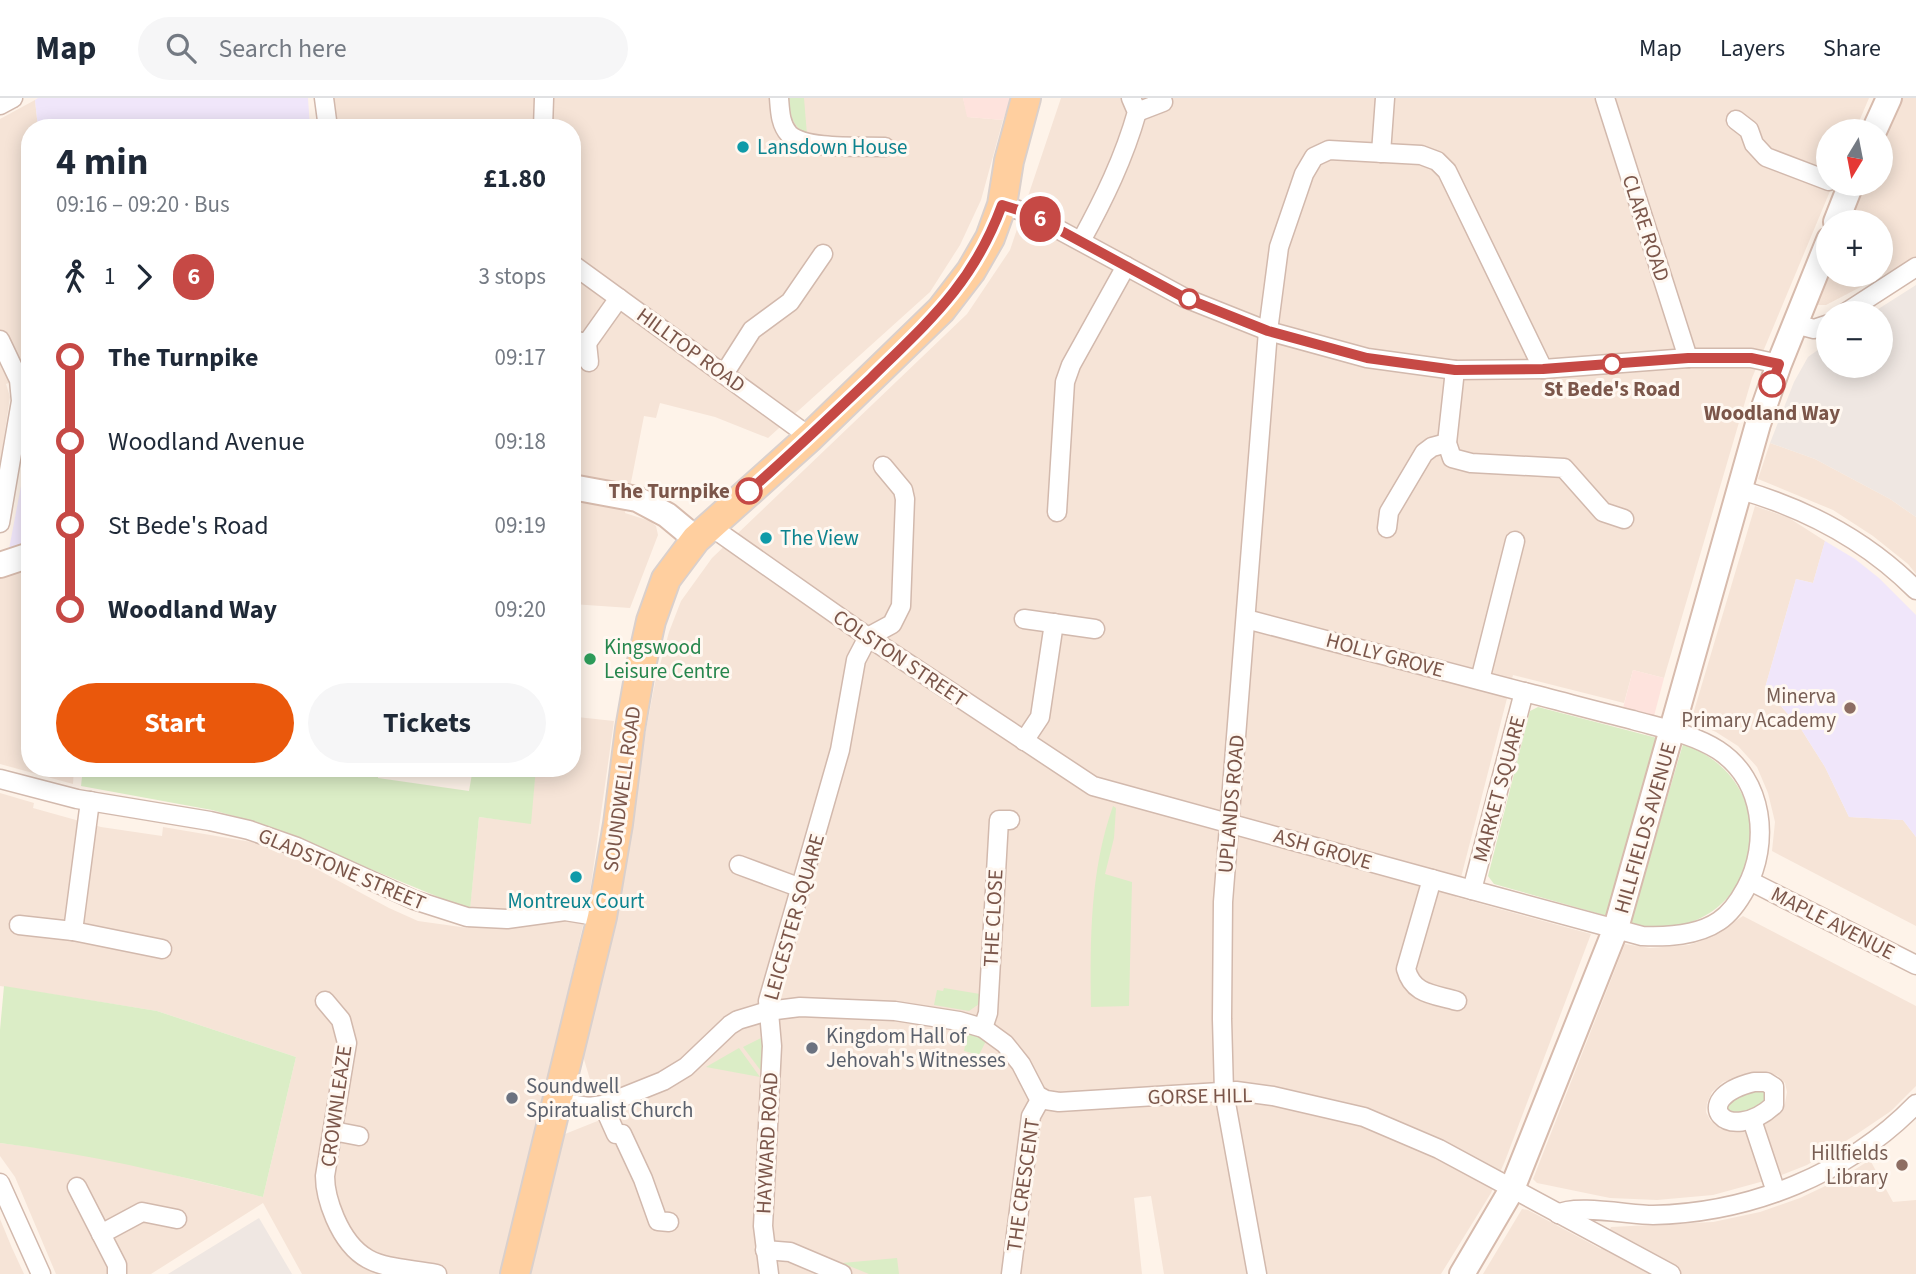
<!DOCTYPE html>
<html lang="en">
<head>
<meta charset="utf-8">
<style>
	body { margin:0; font-family:"Source Sans 3",sans-serif; background:#f6f6f7; color:#1f2937; height:100vh; display:flex; flex-direction:column; font-size:26px; white-space:nowrap }
	* { box-sizing:border-box; margin:0 }
	p { font-size:23px; color:#747a83 }
	.icon { flex:none; width:38px; height:38px; fill:none; stroke:currentColor; stroke-width:2; stroke-linecap:round; stroke-linejoin:round }
	.map { position:relative; flex:1; overflow:hidden }
	.details { position:absolute; left:21px; top:21px; width:560px; height:658px; display:flex; flex-direction:column; background:#fff; border-radius:28px; box-shadow:0 4px 18px #0003 }
	.details>* { flex:none }
	.badge { padding:0 14px; border-radius:23px; font-size:24px; line-height:46px }
	.needle { width:46px; rotate:190deg }
	.controls { position:absolute; left:1816px; top:21px; display:grid; gap:14px }
	.controls a { display:grid; place-items:center; width:77px; height:77px; border-radius:50%; background:#fff; box-shadow:0 4px 18px #0003; font-size:35px }
	.map>.badge { position:absolute; translate:-50% -50%; box-shadow:0 0 0 4px #fff }
	.legs { display:flex; align-items:center; gap:10px; height:77px; padding:0 35px; font-size:23px }
	.legs p { margin-inline-start:auto }
	.overview { display:flex; align-items:center; justify-content:space-between; height:119px; padding:0 35px }
	h1 { font-size:38px; font-weight:700; line-height:52px }
	.cta { display:flex; gap:14px; margin-top:auto; padding:14px 35px }
	.cta a { flex:1; height:80px; border-radius:42px; background:#ea580c; color:#fff; font-size:28px; font-weight:700; line-height:80px; text-align:center }
	.cta a+a { background:#f6f6f7; color:#1f2937 }
	ul { padding:0 35px; list-style:none }
	li { display:flex; align-items:center; gap:24px; height:84px; font-size:26px }
	li i { display:grid; place-items:center; width:10px; height:100%; margin:0 9px; background:currentColor }
	li i::after { content:''; width:18px; height:18px; margin:-9px; border:5px solid; border-radius:50%; background:#fff }
	li p { margin-inline-start:auto }
	li:first-child i { background:linear-gradient(#0000 50%,currentColor 0) }
	li:last-child i { background:linear-gradient(currentColor 50%,#0000 0) }
	header { display:flex; align-items:center; gap:42px; box-sizing:border-box; height:98px; padding:0 35px; background:#fff; border-bottom:2px solid #e0e1e3 }
	header strong { font-size:33px }
	nav { display:flex; gap:38px; margin-inline-start:auto; font-size:24px }
	.search { width:490px; height:63px; background:#f6f6f7; display:flex; align-items:center; gap:18px; box-sizing:border-box; padding:0 24px; border-radius:38px; color:#747a83; font-size:26px }
	.map>svg:first-child { display:block }
</style>
</head>
<body>
<header>
<strong>Map</strong>
<div class="search"><svg class="icon" aria-label="search" viewBox="0 0 24 24"><circle cx="10" cy="10" r="6"/><path d="M15 15l6 6"/></svg>Search here</div>
<nav><a>Map</a><a>Layers</a><a>Share</a></nav>
</header>
<div class="map">
<svg width="1916" height="1176" viewBox="0 0 1916 1176">
	<rect width="100%" height="100%" fill="#fef3e9"/>
	<g fill="#f6e4d7">
		<polygon points="332,0 963,0 968,19 1003,22 981,102 960,147 930,194 768,340 715,319 660,305 656,320 644,318 625,415 650,423 656,428 658,437 630,510 572,506 572,30 336,30"/>
		<polygon points="1061,0 1869,0 1855,33 1829,33 1829,86 1833,86 1752,280 1664,580 1633,572 1624,605 1513,577 1456,799 1591,836 1505,1063 1491,1095 1441,1176 1164,1176 1151,1098 1134,1100 1142,1176 529,1176 565,1036 620,1014 612,992 594,995 583,958 655,585 669,534 681,503 712,460 967,216 1010,152"/>
		<polygon points="1899,0 1916,0 1916,160 1826,207 1818,207 1815,203 1829,169 1829,177 1881,177 1881,124 1848,124 1864,86 1881,86 1881,43"/>
		<polygon points="35,2 38,30 30,30 30,277 6,286 10,299 0,366 0,21"/>
		<polygon points="1770,345 1815,361 1890,401 1916,419 1916,476 1908,466 1873,438 1833,412 1758,381"/>
		<polygon points="1755,408 1789,420 1825,443 1813,485 1796,481 1765,590 1801,631 1825,669 1849,719 1903,722 1916,739 1916,828 1772,753 1775,724 1768,695 1757,669 1738,648 1716,634 1691,623"/>
		<polygon points="30,466 30,670 74,670 73,686 0,666 0,479"/>
		<polygon points="577,619 614,623 589,801 504,1176 302,1176 263,1105 151,1176 56,1176 15,1079 0,1058 0,1045 56,1052 125,1065 263,1099 296,959 157,913 0,888 0,695 34,705 33,710 101,729 162,738 163,729 258,745 307,766 389,810 418,823 468,830 479,719 530,725 536,670 572,670 572,634 575,634"/>
		<polygon points="1743,818 1916,908 1916,988 1891,1013 1857,1036 1807,1067 1779,1078 1762,1028 1781,1013 1785,1005 1787,994 1785,985 1778,978 1770,975 1753,975 1723,984 1712,994 1707,1005 1706,1014 1710,1022 1721,1031 1747,1032 1764,1083 1713,1097 1657,1102 1610,1100 1537,1085 1533,1081 1625,846 1650,850 1689,847 1709,840"/>
		<polygon points="1870,1062 1893,1104 1916,1102 1916,1176 1483,1176 1522,1111 1528,1112 1601,1151 1611,1129 1713,1124 1760,1114 1800,1100 1838,1082"/>
		<polygon points="0,1121 12,1150 24,1176 0,1176"/>
	</g>
	<g fill="#fee3dd">
		<polygon points="963,0 1011,0 1003,22 967,19"/>
		<polygon points="1633,572 1664,580 1654,618 1623,610"/>
	</g>
	<g fill="#efe7e2">
		<polygon points="1916,187 1916,419 1890,401 1815,361 1770,345 1794,284 1808,259 1829,244 1829,268 1881,268 1881,215 1872,215"/>
		<polygon points="259,1120 292,1176 168,1176"/>
	</g>
	<g fill="#f0e6fa">
		<polygon points="38,0 308,0 310,30 38,30 35,2"/>
		<polygon points="30,338 30,447 9,451 29,346"/>
		<polygon points="1825,443 1855,461 1879,480 1916,517 1916,739 1903,722 1849,719 1825,669 1801,631 1765,590 1796,481 1813,485"/>
	</g>
	<g fill="#dbedc6">
		<path d="M789,0H804L807,37C792,28 790,17 789,0Z"/>
		<polygon points="1538,609 1657,640 1607,818 1494,786 1488,778 1530,613"/>
		<path d="M1683,646C1800,688 1756,855 1630,826Z"/>
		<polygon points="83,670 379,670 378,680 469,693 473,670 536,670 531,726 479,719 470,812 256,724 212,712 81,688"/>
		<path d="M1113,708L1116,710L1114,740L1105,776L1132,784L1129,908L1091,909C1090,841 1090,773 1113,708Z"/>
		<path d="M4,888L157,913L296,959L263,1099C176,1077 90,1056 0,1045V932Z"/>
		<polygon points="944,890 980,896 979,906 969,913 934,907 937,892 943,893"/>
		<polygon points="972,935 986,943 979,957 964,953 967,938"/>
		<polygon points="765,938 764,977 743,949"/>
		<polygon points="739,950 760,979 706,969"/>
		<polygon points="1765,990 1770,997 1761,1011 1729,1018 1725,1004 1731,999"/>
		<polygon points="897,1160 899,1176 869,1176 842,1165"/>
	</g>
	<g fill="none" stroke-linecap="round" stroke-linejoin="round">
		<g stroke="#d2b9ad" stroke-width="21">
			<g id="street">
				<polyline points="324,0 328,30"/>
				<path d="M779,0C780,12 780,26 789,36C805,52 862,48 885,49"/>
				<polyline points="1605,0 1688,260"/>
				<polyline points="0,7 13,0"/>
				<polyline points="1137,14 1163,4"/>
				<polyline points="1736,22 1749,32 1754,46 1766,59 1829,83"/>
				<polyline points="543,30 544,0"/>
				<polyline points="1381,55 1385,0"/>
				<polyline points="1002,107 1028,115 1185,200 1268,233 1367,260 1455,272 1543,271 1688,260 1751,260 1779,266"/>
				<path d="M1081,143C1104,101 1124,60 1137,14L1131,0"/>
				<polyline points="572,166 810,339"/>
				<polyline points="1845,215 1916,169"/>
				<polyline points="1795,226 1814,231 1829,226"/>
				<polyline points="0,242 19,282 21,303 0,425"/>
				<polyline points="572,242 587,245 619,200"/>
				<polyline points="587,245 589,264"/>
				<polyline points="1455,272 1447,345 1452,360 1471,365 1564,370 1603,414 1624,421"/>
				<polyline points="724,276 752,232 790,204 823,156"/>
				<path d="M1741,392C1807,411 1867,443 1916,492"/>
				<polyline points="1057,414 1065,284 1071,267 1126,168"/>
				<polyline points="710,428 868,539 1093,688 1472,792"/>
				<polyline points="1387,430 1389,414 1424,355 1432,349 1447,345"/>
				<polyline points="1024,521 1095,531"/>
				<polyline points="1246,521 1524,594"/>
				<polyline points="1480,582 1515,443"/>
				<path d="M1524,594C1560,603 1596,613 1633,622C1661,630 1693,636 1718,652C1764,682 1770,745 1746,790C1739,803 1731,815 1719,823C1697,838 1667,839 1642,838L1472,792Z"/>
				<polyline points="1024,643 1040,619 1054,525"/>
				<polyline points="0,681 77,701 210,723 249,732 297,749 414,802 467,819 507,821 565,813 602,819"/>
				<polyline points="90,703 73,833 162,851"/>
				<polyline points="739,767 801,790"/>
				<path d="M1432,781L1406,871C1413,897 1434,896 1457,903"/>
				<polyline points="1750,783 1916,867"/>
				<polyline points="19,827 73,833"/>
				<path d="M325,903L341,922L347,945L325,1078C325,1094 329,1106 335,1120C358,1173 387,1167 437,1176"/>
				<polyline points="983,930 988,915 999,722 1010,722"/>
				<path d="M1754,984H1766L1774,989V1007C1728,1049 1685,1001 1754,984Z"/>
				<polyline points="556,1004 589,1009 603,1007 663,983 686,969 730,927 738,922 768,913 800,909 895,913 959,923 983,930 1005,946 1021,966 1037,997 1046,1002 1059,1004 1236,993 1273,998 1364,1019 1439,1051 1671,1176"/>
				<polyline points="603,1007 616,1036 622,1036 643,1081 658,1123 669,1124"/>
				<polyline points="1752,1022 1776,1094"/>
				<polyline points="333,1033 359,1038"/>
				<polyline points="0,1085 41,1176"/>
				<polyline points="77,1089 117,1167 117,1176"/>
				<path d="M1558,1116C1575,1106 1631,1117 1653,1117C1750,1115 1848,1076 1916,1006"/>
				<polyline points="101,1136 142,1114 177,1121"/>
				<polyline points="765,1152 790,1154 842,1176"/>
				<polyline points="769,1176 763,1128 772,948 768,903 840,652 856,562 868,539 892,526 901,508 905,401 903,392 883,368"/>
				<polyline points="1011,1176 1031,1018 1041,1000"/>
				<polyline points="1257,1176 1224,994 1222,921 1223,804 1268,233 1279,149 1304,76 1314,59 1329,52 1421,57 1437,63 1447,73 1543,271"/>
			</g>
		</g>
		<g stroke="#d7bbad" stroke-width="28">
			<g id="secondary">
				<polyline points="1874,33 1889,0"/>
				<polyline points="1836,124 1851,86"/>
				<polyline points="572,389 637,401 667,417 696,441"/>
				<polyline points="0,467 30,457"/>
				<polyline points="1462,1176 1512,1091 1616,830 1758,326 1779,266 1829,142"/>
			</g>
		</g>
		<g stroke="#dad0cc" stroke-width="32">
			<polyline id="primary" points="515,1176 602,819 618,726 630,631 641,568 651,523 666,481 696,441 810,339 941,212 971,173 990,140 1002,107 1009,63 1026,0"/>
		</g>
		<use href="#street" stroke="#fff" stroke-width="18"/>
		<use href="#secondary" stroke="#fff" stroke-width="24"/>
		<use href="#primary" stroke="#ffcf9f" stroke-width="28"/>
	</g>
	<g fill="none" stroke-linecap="round" stroke-linejoin="round">
		<g stroke="#fff" stroke-width="16">
			<path id="line-1" d="M749,393C791,356 831,318 871,280C929,223 973,186 1002,107L1028,115L1185,200L1268,233L1367,260L1455,272L1543,271L1688,260H1751L1779,266L1772,286"/>
		</g>
		<use href="#line-1" stroke="#c64945" stroke-width="10"/>
	</g>
	<g fill="#0f9aa8" stroke="#fff8f1" stroke-width="2.5">
		<circle cx="743" cy="49" r="7"/>
		<circle cx="766" cy="440" r="7"/>
		<circle cx="576" cy="779" r="7"/>
	</g>
	<g fill="#fff" stroke="#c64945" stroke-width="3.5">
		<circle cx="1189" cy="201" r="9"/>
		<circle cx="1612" cy="266" r="9"/>
		<circle cx="1772" cy="286" r="12"/>
		<circle cx="749" cy="393" r="12"/>
	</g>
	<circle fill="#2e9e5b" stroke="#fff8f1" stroke-width="2.5" cx="590" cy="561" r="7"/>
	<g fill="#8d6e63" stroke="#fff8f1" stroke-width="2.5">
		<circle cx="1850" cy="610" r="7"/>
		<circle cx="1902" cy="1067" r="7"/>
	</g>
	<g fill="#6b7280" stroke="#fff8f1" stroke-width="2.5">
		<circle cx="812" cy="950" r="7"/>
		<circle cx="512" cy="1000" r="7"/>
	</g>
	<g text-anchor="middle" dominant-baseline="central" stroke-width="6" stroke-linejoin="round" paint-order="stroke">
		<g font-size="21" fill="#0d838f" stroke="#fff8f1" text-anchor="start">
			<text x="757" y="49">Lansdown House</text>
			<text x="780" y="440">The View</text>
			<text x="576" y="803" text-anchor="middle">Montreux Court</text>
		</g>
		<g font-size="21" fill="#7b564a" stroke="#fff8f1">
			<text transform="translate(1646 130) rotate(72)">CLARE ROAD</text>
			<text transform="translate(691 252) rotate(36)">HILLTOP ROAD</text>
			<text transform="translate(1385 557) rotate(15)">HOLLY GROVE</text>
			<text transform="translate(900 560) rotate(34)">COLSTON STREET</text>
			<text transform="translate(622 691) rotate(-82)">SOUNDWELL ROAD</text>
			<text transform="translate(1499 691) rotate(-75)">MARKET SQUARE</text>
			<text transform="translate(1231 706) rotate(-85)">UPLANDS ROAD</text>
			<text transform="translate(1645 730) rotate(-74)">HILLFIELDS AVENUE</text>
			<text transform="translate(1323 751) rotate(16)">ASH GROVE</text>
			<text transform="translate(342 771) rotate(23)">GLADSTONE STREET</text>
			<text transform="translate(794 819) rotate(-74)">LEICESTER SQUARE</text>
			<text transform="translate(993 820) rotate(-87)">THE CLOSE</text>
			<text transform="translate(1833 825) rotate(27)">MAPLE AVENUE</text>
			<text transform="translate(1200 998) rotate(-1)">GORSE HILL</text>
			<text transform="translate(336 1008) rotate(-82)">CROWNLEAZE</text>
			<text transform="translate(767 1045) rotate(-87)">HAYWARD ROAD</text>
			<text transform="translate(1023 1087) rotate(-82)">THE CRESCENT</text>
		</g>
		<g font-size="21" font-weight="bold" fill="#7b564a" stroke="#fff8f1">
			<text x="1612" y="291">St Bede's Road</text>
			<text x="1772" y="315">Woodland Way</text>
			<text x="730" y="393" text-anchor="end">The Turnpike</text>
		</g>
		<g font-size="21" fill="#27864d" stroke="#fff8f1" text-anchor="start">
			<text x="604" y="549">Kingswood<tspan x="604" dy="24">Leisure Centre</tspan></text>
		</g>
		<g font-size="21" fill="#785e54" stroke="#fff8f1" text-anchor="end">
			<text x="1836" y="598">Minerva<tspan x="1836" dy="24">Primary Academy</tspan></text>
			<text x="1888" y="1055">Hillfields<tspan x="1888" dy="24">Library</tspan></text>
		</g>
		<g font-size="21" fill="#5b616d" stroke="#fff8f1" text-anchor="start">
			<text x="826" y="938">Kingdom Hall of<tspan x="826" dy="24">Jehovah's Witnesses</tspan></text>
			<text x="526" y="988">Soundwell<tspan x="526" dy="24">Spiratualist Church</tspan></text>
		</g>
	</g>
</svg>
<div class="controls">
<a><svg class="needle" viewBox="-14 -14 28 28"><path d="M0-13l5 13h-10z" fill="#e53935"/><path d="M0 13l5-13h-10z" fill="#747a83"/></svg></a>
<a>+</a>
<a>−</a>
</div>
<b class="badge" style="left:1040px;top:121px;background:#c64945;color:#fff">6</b>
<section class="details">
<div class="overview"><div><h1>4 min</h1><p>09:16 – 09:20 · Bus</p></div><b>£1.80</b></div>
<div class="legs"><svg class="icon" aria-label="walk" viewBox="0 0 24 24"><circle cx="13" cy="4" r="2"/><path d="M13 8l-2 6 4 7M11 14l-3 7M7 12l3-4h3l4 4"/></svg>1<svg class="icon" aria-label="forward" viewBox="0 0 24 24"><path d="M9 5l7 7-7 7"/></svg><b class="badge" style="background:#c64945;color:#fff">6</b><p>3 stops</p></div>
<ul>
<li><i style="color:#c64945"></i><b>The Turnpike</b><p>09:17</p></li>
<li><i style="color:#c64945"></i><span>Woodland Avenue</span><p>09:18</p></li>
<li><i style="color:#c64945"></i><span>St Bede's Road</span><p>09:19</p></li>
<li><i style="color:#c64945"></i><b>Woodland Way</b><p>09:20</p></li>
</ul>
<div class="cta"><a>Start</a><a>Tickets</a></div>
</section>
</div>
</body>
</html>
